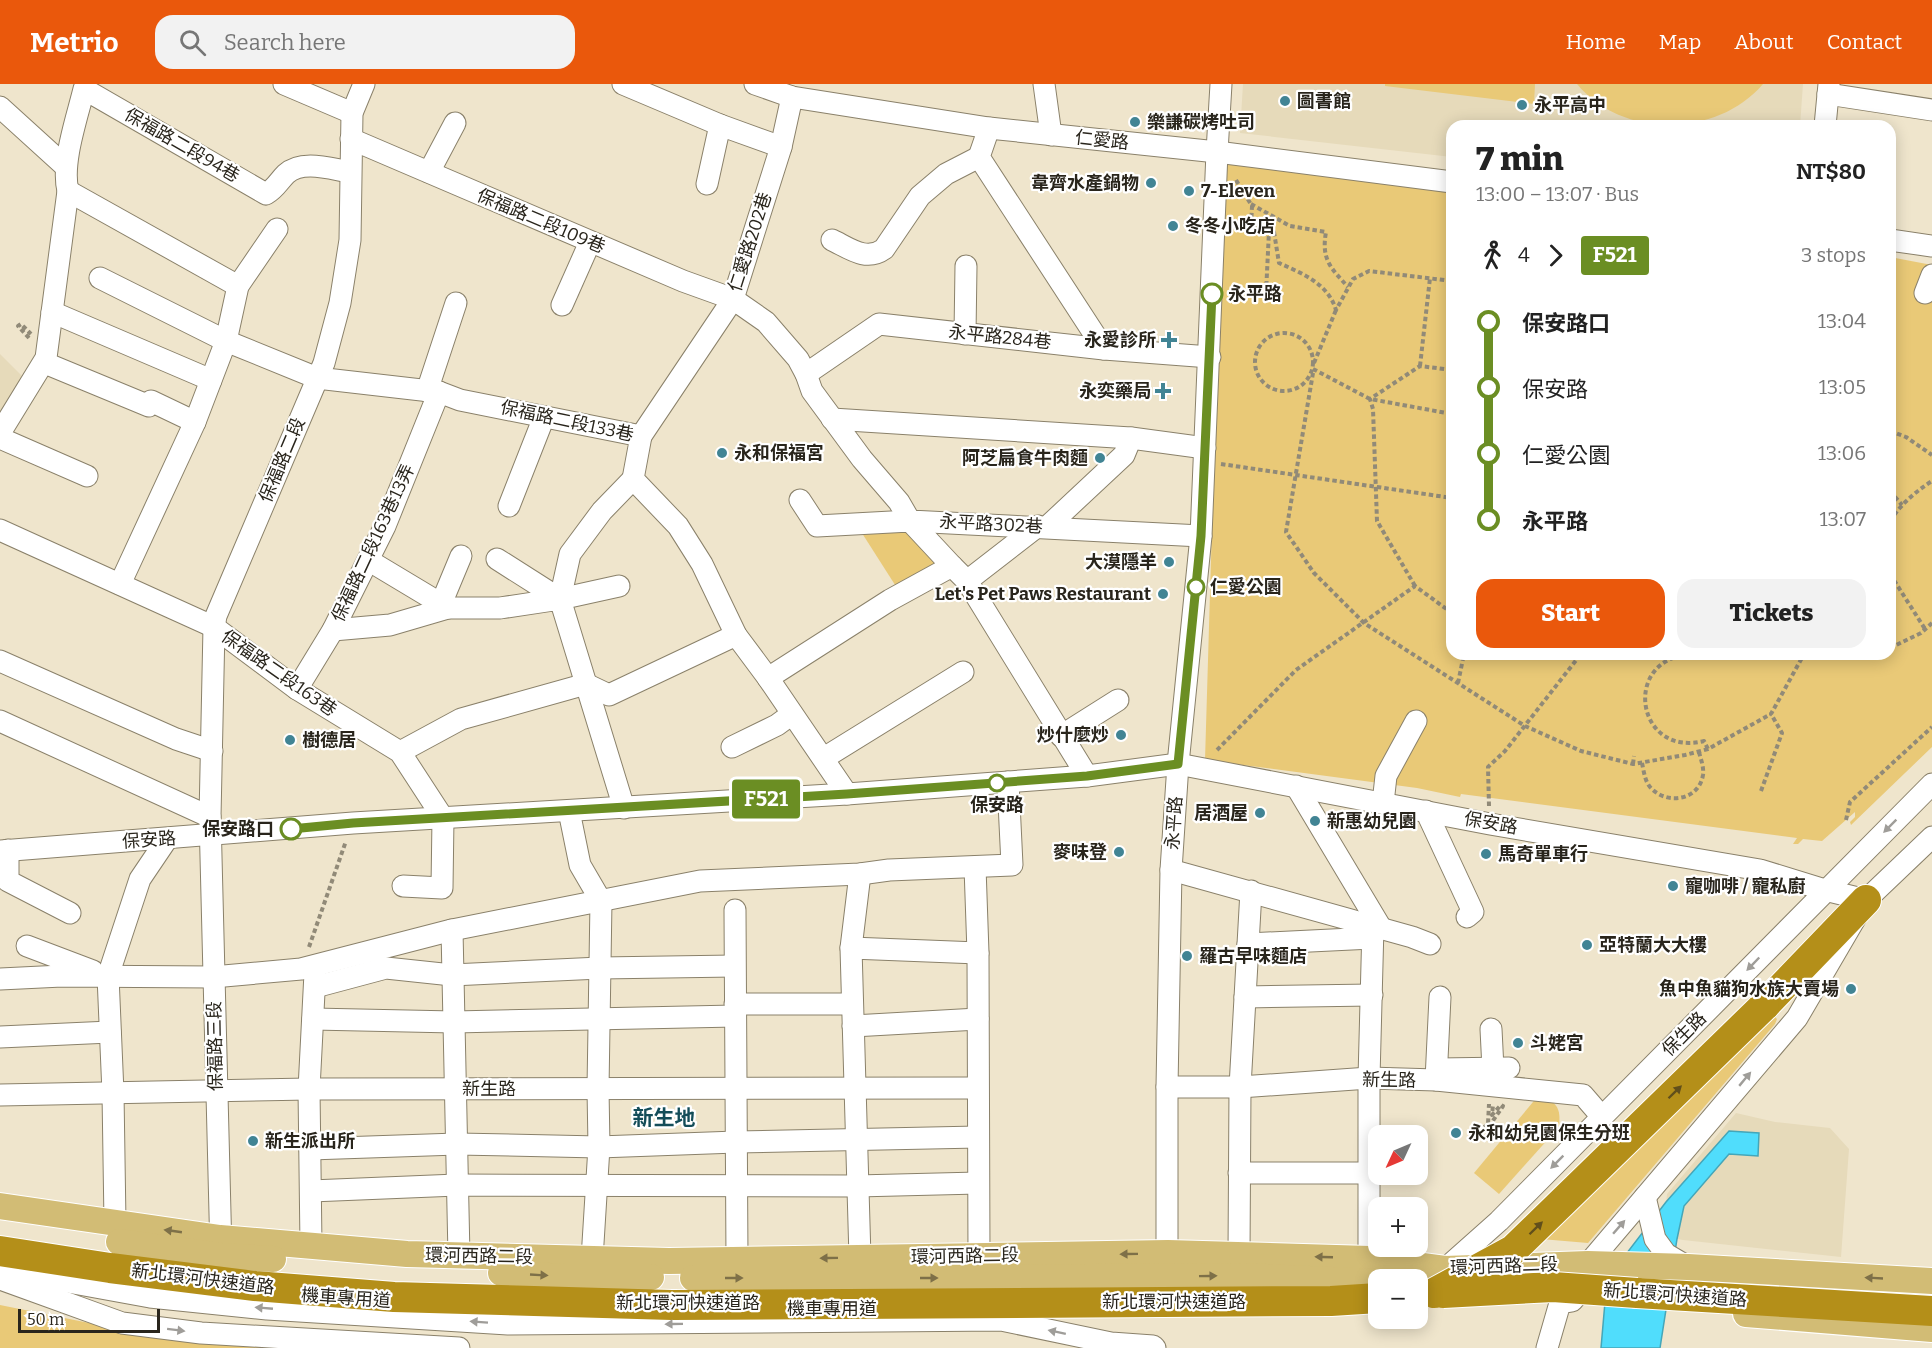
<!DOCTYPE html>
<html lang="en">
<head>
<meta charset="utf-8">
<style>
	body { margin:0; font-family:Bitter,"Noto Sans TC",serif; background:#f2f2f2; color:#222; height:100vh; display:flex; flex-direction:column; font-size:22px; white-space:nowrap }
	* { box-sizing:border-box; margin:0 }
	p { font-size:20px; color:#767676 }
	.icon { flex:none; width:33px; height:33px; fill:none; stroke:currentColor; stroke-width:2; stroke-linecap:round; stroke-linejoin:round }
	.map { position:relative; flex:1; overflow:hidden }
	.details { position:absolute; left:1446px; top:36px; width:450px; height:540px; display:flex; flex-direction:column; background:#fff; border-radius:18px; box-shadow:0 3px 15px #0003 }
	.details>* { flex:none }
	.badge { padding:0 12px; border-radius:4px; font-size:21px; line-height:39px }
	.needle { width:39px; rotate:226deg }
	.buttons { position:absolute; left:1368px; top:1041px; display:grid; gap:12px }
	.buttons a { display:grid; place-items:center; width:60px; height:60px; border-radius:12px; background:#fff; box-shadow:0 3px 15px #0003; font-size:30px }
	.scale { position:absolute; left:18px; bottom:15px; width:142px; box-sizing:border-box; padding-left:6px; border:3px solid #29251c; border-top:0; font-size:16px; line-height:21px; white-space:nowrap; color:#29251c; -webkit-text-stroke:4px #fff; paint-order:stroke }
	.map>.badge { position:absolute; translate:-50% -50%; box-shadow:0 0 0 3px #fff }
	.legs { display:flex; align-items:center; gap:9px; height:66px; padding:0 30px; font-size:20px }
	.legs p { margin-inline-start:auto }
	.head { display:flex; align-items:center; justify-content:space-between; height:102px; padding:0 30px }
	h1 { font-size:33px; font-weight:800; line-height:45px }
	.button { display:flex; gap:12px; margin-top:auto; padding:12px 30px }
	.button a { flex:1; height:69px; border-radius:18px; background:#ea580c; color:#fff; font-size:24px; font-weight:800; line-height:69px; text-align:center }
	.button a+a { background:#f2f2f2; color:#222 }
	ul { padding:0 30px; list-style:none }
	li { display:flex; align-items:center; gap:21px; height:66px; font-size:22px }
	li i { display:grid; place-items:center; width:9px; height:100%; margin:0 8px; background:currentColor }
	li i::after { content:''; width:15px; height:15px; margin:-8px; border:4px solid; border-radius:50%; background:#fff }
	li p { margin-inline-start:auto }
	li:first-child i { background:linear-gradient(#0000 50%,currentColor 0) }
	li:last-child i { background:linear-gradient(currentColor 50%,#0000 0) }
	header { display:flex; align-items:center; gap:36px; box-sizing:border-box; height:84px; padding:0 30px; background:#ea580c; color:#fff }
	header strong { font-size:28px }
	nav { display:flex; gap:33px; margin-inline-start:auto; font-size:21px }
	.search { width:420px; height:54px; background:#f2f2f2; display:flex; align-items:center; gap:15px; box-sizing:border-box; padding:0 21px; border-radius:18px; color:#767676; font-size:22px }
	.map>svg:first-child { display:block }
</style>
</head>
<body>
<header>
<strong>Metrio</strong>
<div class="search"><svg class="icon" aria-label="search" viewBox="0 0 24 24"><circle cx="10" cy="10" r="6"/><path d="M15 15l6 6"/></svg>Search here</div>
<nav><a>Home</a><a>Map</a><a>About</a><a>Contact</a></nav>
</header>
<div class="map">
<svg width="1932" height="1264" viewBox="0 0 1932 1264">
	<rect width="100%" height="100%" fill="#efe5cc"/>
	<g fill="#e6daba">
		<polygon points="1243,0 1803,0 1800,42 1452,42 1452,73 1240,49"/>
		<polygon points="0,270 24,294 0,332"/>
		<polygon points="1736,1029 1775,1038 1830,1044 1849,1065 1841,1173 1683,1156 1663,1152 1667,1110"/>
	</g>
	<g fill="#e9c977">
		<polygon points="1385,0 1535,0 1534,20 1385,2"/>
		<path d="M1577,0H1763C1717,54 1622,55 1577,0Z"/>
		<polygon points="1223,75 1452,108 1452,570 1890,570 1890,173 1932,181 1932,663 1851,741 1850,738 1855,733 1855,728 1822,757 1803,755 1798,760 1793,760 1797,754 1461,710 1460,713 1417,704 1205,676"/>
		<polygon points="922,445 944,481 897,504 860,446"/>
		<polygon points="1756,914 1777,935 1775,940 1588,1159 1541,1155"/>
		<path d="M1538,1012C1557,1018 1561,1023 1559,1043L1499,1110L1474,1089Z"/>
		<polygon points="0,1221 119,1245 340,1264 0,1264"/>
	</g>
	<polygon fill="#50ddfc" stroke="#44a6b9" stroke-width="1.5" points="1729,1047 1759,1049 1758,1072 1729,1070 1684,1122 1677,1155 1660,1264 1601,1264 1607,1195 1666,1118"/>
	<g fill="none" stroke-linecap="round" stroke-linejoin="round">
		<g stroke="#8a816a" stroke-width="23">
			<g id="minor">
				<polyline points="284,0 352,29"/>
				<polyline points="623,0 720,41"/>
				<polyline points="755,0 792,13 989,44 1217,68 1452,98"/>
				<polyline points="1044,0 1051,51"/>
				<polyline points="1828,10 1932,26"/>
				<polyline points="0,23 66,83"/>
				<polyline points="1825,42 1829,0"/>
				<polyline points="989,44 979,73 1104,265"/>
				<polyline points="351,55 683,197 733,215 766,238 798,275 806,290 812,307 862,375 899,418 910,437 1201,452"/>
				<polyline points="429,88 455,39"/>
				<polyline points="707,100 720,41 781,63"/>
				<polyline points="68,107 238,202"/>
				<path d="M832,156C849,164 866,178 884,165L920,112L946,90L979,73"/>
				<polyline points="1890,156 1932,162"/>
				<polyline points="100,194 226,257 317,294 439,308 460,316 641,352 633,395 678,442 702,480 736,551 768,594 847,710"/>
				<polyline points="1925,209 1932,191"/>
				<polyline points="562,221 590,158"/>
				<polyline points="52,228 211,296"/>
				<polyline points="965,250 966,182"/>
				<polyline points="45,279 149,322 151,317 195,338"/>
				<polyline points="806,290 879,240 1104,265 1210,273"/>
				<polyline points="427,307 456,219"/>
				<polyline points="832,335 1131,354 1205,364"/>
				<path d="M0,349L46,274L68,107C61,79 77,34 84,5L266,110C276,104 278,98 286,90C302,75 331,85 350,88"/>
				<polyline points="641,352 733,215 781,63 792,13"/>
				<polyline points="0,354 87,392"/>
				<polyline points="509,422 544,333"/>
				<polyline points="1047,443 1124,371 1131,354"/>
				<polyline points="0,446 214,543 297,605 400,668 443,734 442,804 403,802"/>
				<polyline points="497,475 560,515"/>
				<polyline points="368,476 448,524 500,524 560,515 624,724"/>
				<polyline points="952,482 967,497 1087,692"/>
				<polyline points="967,497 1038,442"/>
				<polyline points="120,500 195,338 226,257 238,202 277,145"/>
				<polyline points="560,515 570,470 602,427 633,395"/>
				<polyline points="560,515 619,502"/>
				<polyline points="441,520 461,472"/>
				<polyline points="333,546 390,541 448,524"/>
				<polyline points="0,577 176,655 212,667"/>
				<polyline points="768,594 890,516 952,482 910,437 817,442 800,416"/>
				<polyline points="297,605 333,546 385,442 439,308"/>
				<polyline points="0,637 210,733"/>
				<polyline points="1061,652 1118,616"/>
				<polyline points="732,663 777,641 792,630"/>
				<polyline points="400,668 461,635 586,600 609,611 736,551"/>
				<polyline points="824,674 963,588"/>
				<polyline points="1296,702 1381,844"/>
				<polyline points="1383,719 1386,692 1416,637"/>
				<polyline points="569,727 580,781 601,817"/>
				<polyline points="1426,727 1473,828 1467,833"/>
				<polyline points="8,766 8,797 70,829"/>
				<polyline points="0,767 353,739 847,710 1087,692 1178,680 1490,740 1760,786 1825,806 1866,816"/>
				<polyline points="975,783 978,869 979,1172"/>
				<polyline points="1171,786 1412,853 1430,860"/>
				<polyline points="735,826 737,1176"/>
				<polyline points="452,846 459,1172"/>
				<polyline points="1248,860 1372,854"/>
				<polyline points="27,862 93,887"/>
				<polyline points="851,864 978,869"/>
				<polyline points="0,895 62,892 213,893 301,885 452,846 700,797 860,790 889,786 1012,781 1008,698"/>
				<polyline points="315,903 386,884 452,891 600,884 734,882"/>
				<polyline points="1245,913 1372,911"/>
				<polyline points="735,920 852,920"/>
				<polyline points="313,935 454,938 735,932"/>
				<polyline points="853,942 978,935"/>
				<polyline points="1491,945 1493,985"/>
				<polyline points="0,953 110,948"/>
				<polyline points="1438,985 1509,984"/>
				<polyline points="1436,996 1440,913"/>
				<polyline points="1167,1003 1240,1003 1369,994 1436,996 1583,1011 1602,1033"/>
				<polyline points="0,1011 309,1005 977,1004"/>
				<polyline points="310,1065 457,1060 599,1063 736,1058 978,1053"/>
				<polyline points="1239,1089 1370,1089"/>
				<polyline points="311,1107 457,1101 857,1102 978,1099"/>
				<polyline points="1645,1113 1655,1155 1666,1170 1688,1183"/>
				<polyline points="115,1139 113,1009 108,892 140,795 167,755"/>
				<polyline points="311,1162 309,1005 315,889"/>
				<polyline points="221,1169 210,733 214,543 216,532 324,279 340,219 350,156 352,29 364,0"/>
				<polyline points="1239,1171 1240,1003 1251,807"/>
				<polyline points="860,1174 851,864 860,790"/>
				<polyline points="592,1175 599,1063 598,1005 601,817"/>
				<polyline points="1369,1175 1369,994 1373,842"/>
				<polyline points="1167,1183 1167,1003 1171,786 1178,680 1201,452 1217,68 1221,0"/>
				<polyline points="0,1189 13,1188 150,1213 267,1225 508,1240 1001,1236 1111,1259 1153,1262 1155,1264"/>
				<polyline points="1443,1193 1445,1185 1499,1137 1932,700"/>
				<polyline points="3,1196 122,1239 201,1249 459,1264"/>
				<polyline points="1547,1264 1560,1219 1572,1217 1578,1210 1588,1180 1797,934 1866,816 1932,753"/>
			</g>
		</g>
		<g stroke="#fff" stroke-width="28">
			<g id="major">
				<polyline points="0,1122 220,1154 407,1170 669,1177 1168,1169 1369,1175 1445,1185 1588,1180 1688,1183 1932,1197"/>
				<polyline points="119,1158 221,1172 273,1175"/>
				<polyline points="501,1189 566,1193 651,1193"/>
				<polyline points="693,1194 922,1194 1244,1192 1378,1198"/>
				<polyline points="1746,1230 1932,1245"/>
			</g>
		</g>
		<g stroke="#fff" stroke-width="32">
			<g id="highway">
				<polyline points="1764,922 1866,816"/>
				<polyline points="0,1167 110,1184 255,1202 394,1213 672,1221 1331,1217 1378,1214"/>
				<polyline points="1637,1209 1932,1227"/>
			</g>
		</g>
		<g stroke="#918a78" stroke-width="4" stroke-dasharray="4.5 3" stroke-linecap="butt">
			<path d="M1236,96L1252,122L1251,143L1274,148L1279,179C1301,189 1328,199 1336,226L1353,195L1369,187L1452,197"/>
			<path d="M1251,120L1290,142L1326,148C1321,176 1331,184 1348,203"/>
			<polyline points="1266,209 1269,147"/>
			<circle cx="1284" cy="278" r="29"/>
			<polyline points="29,254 18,242 21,240 31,250"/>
			<polyline points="1314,279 1336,226"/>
			<polyline points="1420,282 1430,194"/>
			<polyline points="1313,285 1370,315 1452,330"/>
			<polyline points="1313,289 1286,448 1314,489 1364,539 1525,642 1581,667 1633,680 1685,671 1708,665 1771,630"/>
			<polyline points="1890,347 1906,353 1932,371"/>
			<polyline points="1221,380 1452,414"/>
			<polyline points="1890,407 1902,421"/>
			<path d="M1890,437C1901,420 1915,408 1932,397"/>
			<polyline points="1890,490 1925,545"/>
			<polyline points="1415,502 1377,437 1373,325 1370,315 1420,282 1452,286"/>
			<polyline points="1890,564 1921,549 1932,539"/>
			<path d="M1678,570L1679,572C1623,586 1640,673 1704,657L1708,665"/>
			<polyline points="1458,599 1464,570"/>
			<polyline points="1217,666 1296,586 1415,502 1452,529"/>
			<path d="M1642,679C1644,688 1645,699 1652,705C1668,721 1699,716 1703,691C1704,683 1701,676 1699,668"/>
			<polyline points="1633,680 1634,672"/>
			<polyline points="1761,707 1782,649 1771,630 1804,570"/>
			<polyline points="1489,722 1488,683 1505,667 1581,570"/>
			<polyline points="1846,736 1850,718 1932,643"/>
			<polyline points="309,863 346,757"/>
			<polyline points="1488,1040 1490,1041 1503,1022 1501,1021 1492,1031 1493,1021"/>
			<polyline points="1483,1044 1488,1040 1489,1020"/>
		</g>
		<use href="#minor" stroke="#fff" stroke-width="21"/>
		<use href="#major" stroke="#d2bc75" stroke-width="26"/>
		<use href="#highway" stroke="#b48f19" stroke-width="30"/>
		<g stroke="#fff" stroke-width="32" stroke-linecap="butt">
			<g id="highway-bridge">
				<polyline points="1434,1209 1513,1166 1764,922"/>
				<polyline points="1443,1209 1553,1203 1637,1209"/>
			</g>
		</g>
		<use href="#highway-bridge" stroke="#b48f19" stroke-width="30"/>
	</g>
	<defs><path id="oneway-solid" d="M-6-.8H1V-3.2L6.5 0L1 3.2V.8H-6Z" transform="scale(1.5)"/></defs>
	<g fill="#9f9d99">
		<use href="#oneway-solid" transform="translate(1890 742) rotate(135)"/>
		<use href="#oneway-solid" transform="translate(1753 880) rotate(134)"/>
		<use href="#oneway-solid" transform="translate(1745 995) rotate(-50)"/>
		<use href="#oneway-solid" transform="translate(1557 1078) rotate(135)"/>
		<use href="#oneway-solid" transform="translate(1619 1143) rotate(-49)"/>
		<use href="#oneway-solid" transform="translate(264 1224) rotate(-175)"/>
		<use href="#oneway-solid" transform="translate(479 1238) rotate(-176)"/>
		<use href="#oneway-solid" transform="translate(674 1240) rotate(179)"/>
		<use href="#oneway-solid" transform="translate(176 1246) rotate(7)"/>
		<use href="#oneway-solid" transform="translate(1057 1248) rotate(-168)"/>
	</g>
	<g fill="#614f1b">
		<use href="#oneway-solid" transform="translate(1675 1008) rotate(-44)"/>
		<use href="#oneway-solid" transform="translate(1536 1144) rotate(-44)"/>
	</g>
	<g fill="#7e7048">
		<use href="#oneway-solid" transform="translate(173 1147) rotate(-172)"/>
		<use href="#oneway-solid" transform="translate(1129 1170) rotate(179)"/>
		<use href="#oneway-solid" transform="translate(1324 1173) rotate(-178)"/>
		<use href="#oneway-solid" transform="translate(829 1174) rotate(179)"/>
		<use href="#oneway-solid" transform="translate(539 1191) rotate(3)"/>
		<use href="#oneway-solid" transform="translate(1208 1192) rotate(-1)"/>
		<use href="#oneway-solid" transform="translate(734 1194)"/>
		<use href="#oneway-solid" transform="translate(929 1194)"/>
		<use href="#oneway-solid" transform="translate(1874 1194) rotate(-177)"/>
	</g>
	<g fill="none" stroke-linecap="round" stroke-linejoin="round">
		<g stroke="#fff" stroke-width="14">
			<polyline id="line-1" points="291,745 353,739 847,710 1087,692 1178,680 1201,452 1212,210"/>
		</g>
		<use href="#line-1" stroke="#6b8e23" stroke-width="9"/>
	</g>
	<g fill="#418494" stroke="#fff" stroke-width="2">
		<circle cx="1285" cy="17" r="6"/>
		<circle cx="1522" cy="21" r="6"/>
		<circle cx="1135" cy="38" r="6"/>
		<circle cx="1151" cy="99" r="6"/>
		<circle cx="1189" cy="107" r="6"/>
		<circle cx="1173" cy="142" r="6"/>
		<path d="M1166 247h6v6h6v6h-6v6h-6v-6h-6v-6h6z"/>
		<path d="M1160 298h6v6h6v6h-6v6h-6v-6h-6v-6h6z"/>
		<circle cx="722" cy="369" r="6"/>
		<circle cx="1100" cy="374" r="6"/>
		<circle cx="1169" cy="478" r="6"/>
		<circle cx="1163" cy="510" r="6"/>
		<circle cx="1121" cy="651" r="6"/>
		<circle cx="290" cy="656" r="6"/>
		<circle cx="1260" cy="729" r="6"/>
		<circle cx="1315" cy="737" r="6"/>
		<circle cx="1119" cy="768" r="6"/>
		<circle cx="1486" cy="770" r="6"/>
		<circle cx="1673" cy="802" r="6"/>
		<circle cx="1587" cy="861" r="6"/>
		<circle cx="1187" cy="872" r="6"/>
		<circle cx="1851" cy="905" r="6"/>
		<circle cx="1518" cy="959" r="6"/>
		<circle cx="1456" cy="1049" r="6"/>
		<circle cx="253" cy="1057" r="6"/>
	</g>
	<g fill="#fff" stroke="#6b8e23" stroke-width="3">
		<circle cx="1212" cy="210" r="10"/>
		<circle cx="1196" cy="503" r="8"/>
		<circle cx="997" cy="699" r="8"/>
		<circle cx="291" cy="745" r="10"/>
	</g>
	<g text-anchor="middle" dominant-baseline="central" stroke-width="4.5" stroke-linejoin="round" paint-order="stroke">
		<g font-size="18" font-weight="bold" fill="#29251c" stroke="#fff" text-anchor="start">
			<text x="1297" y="17">圖書館</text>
			<text x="1534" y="21">永平高中</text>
			<text x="1147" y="38">樂謙碳烤吐司</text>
			<text x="1139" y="99" text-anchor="end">韋齊水產鍋物</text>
			<text x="1201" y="107">7-Eleven</text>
			<text x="1185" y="142">冬冬小吃店</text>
			<text x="1156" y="256" text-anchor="end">永愛診所</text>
			<text x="1151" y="307" text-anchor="end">永奕藥局</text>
			<text x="734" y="369">永和保福宮</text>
			<text x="1088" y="374" text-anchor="end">阿芝扁食牛肉麵</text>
			<text x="1157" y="478" text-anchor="end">大漠隱羊</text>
			<text x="1151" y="510" text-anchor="end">Let's Pet Paws Restaurant</text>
			<text x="1109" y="651" text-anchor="end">炒什麼炒</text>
			<text x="302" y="656">樹德居</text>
			<text x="1248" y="729" text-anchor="end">居酒屋</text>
			<text x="1327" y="737">新惠幼兒園</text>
			<text x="1107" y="768" text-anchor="end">麥味登</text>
			<text x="1498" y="770">馬奇單車行</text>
			<text x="1685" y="802">寵咖啡 / 寵私廚</text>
			<text x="1599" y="861">亞特蘭大大樓</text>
			<text x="1199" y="872">羅古早味麵店</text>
			<text x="1839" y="905" text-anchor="end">魚中魚貓狗水族大賣場</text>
			<text x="1530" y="959">斗姥宮</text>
			<text x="1468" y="1049">永和幼兒園保生分班</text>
			<text x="265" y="1057">新生派出所</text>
		</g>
		<g font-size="18" fill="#29251c" stroke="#fff">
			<text transform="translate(1102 56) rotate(6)">仁愛路</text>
			<text transform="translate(182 61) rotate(30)">保福路二段94巷</text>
			<text transform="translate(541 137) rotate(23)">保福路二段109巷</text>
			<text transform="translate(750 158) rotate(-72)">仁愛路202巷</text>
			<text transform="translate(1000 253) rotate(6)">永平路284巷</text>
			<text transform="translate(567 337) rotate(12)">保福路二段133巷</text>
			<text transform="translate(282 376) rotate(-67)">保福路二段</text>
			<text transform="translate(991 440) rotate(3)">永平路302巷</text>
			<text transform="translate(373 459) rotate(-65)">保福路二段163巷13弄</text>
			<text transform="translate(279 589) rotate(35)">保福路二段163巷</text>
			<text transform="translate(1174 739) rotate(-86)">永平路</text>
			<text transform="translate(1491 739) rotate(10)">保安路</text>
			<text transform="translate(149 756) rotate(-4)">保安路</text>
			<text transform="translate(1684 950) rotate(-45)">保生路</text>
			<text transform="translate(215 962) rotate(-91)">保福路三段</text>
			<text transform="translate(1389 996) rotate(1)">新生路</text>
			<text x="489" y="1005">新生路</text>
			<text transform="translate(479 1172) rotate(1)">環河西路二段</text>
			<text transform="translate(965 1172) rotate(-1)">環河西路二段</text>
			<text transform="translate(1504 1182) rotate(-2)">環河西路二段</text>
			<text transform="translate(203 1195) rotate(7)">新北環河快速道路</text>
			<text transform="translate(1675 1211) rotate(4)">新北環河快速道路</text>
			<text transform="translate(346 1214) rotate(4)">機車專用道</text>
			<text x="1174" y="1218">新北環河快速道路</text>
			<text x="688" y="1219">新北環河快速道路</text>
			<text x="832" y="1225">機車專用道</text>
		</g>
		<g font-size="18" font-weight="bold" fill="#29251c" stroke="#fff" text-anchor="start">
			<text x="1228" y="210">永平路</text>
			<text x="1210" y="503">仁愛公園</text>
			<text x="997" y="721" text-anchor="middle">保安路</text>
			<text x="274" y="745" text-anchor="end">保安路口</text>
		</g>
		<g font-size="21" font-weight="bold" fill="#144d59" stroke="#fff">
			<text x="664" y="1034">新生地</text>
		</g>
	</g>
</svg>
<div class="buttons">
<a><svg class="needle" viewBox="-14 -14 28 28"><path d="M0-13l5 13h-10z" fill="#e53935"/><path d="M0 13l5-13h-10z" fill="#767676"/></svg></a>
<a>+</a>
<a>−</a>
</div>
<div class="scale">50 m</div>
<b class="badge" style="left:766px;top:715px;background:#6b8e23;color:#fff">F521</b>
<section class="details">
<div class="head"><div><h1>7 min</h1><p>13:00 – 13:07 · Bus</p></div><b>NT$80</b></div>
<div class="legs"><svg class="icon" aria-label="walk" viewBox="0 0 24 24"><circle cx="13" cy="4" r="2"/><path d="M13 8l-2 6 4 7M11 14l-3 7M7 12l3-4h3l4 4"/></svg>4<svg class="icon" aria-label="forward" viewBox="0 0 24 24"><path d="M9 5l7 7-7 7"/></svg><b class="badge" style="background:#6b8e23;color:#fff">F521</b><p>3 stops</p></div>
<ul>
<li><i style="color:#6b8e23"></i><b>保安路口</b><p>13:04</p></li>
<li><i style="color:#6b8e23"></i><span>保安路</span><p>13:05</p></li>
<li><i style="color:#6b8e23"></i><span>仁愛公園</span><p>13:06</p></li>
<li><i style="color:#6b8e23"></i><b>永平路</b><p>13:07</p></li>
</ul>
<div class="button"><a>Start</a><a>Tickets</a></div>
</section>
</div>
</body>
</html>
